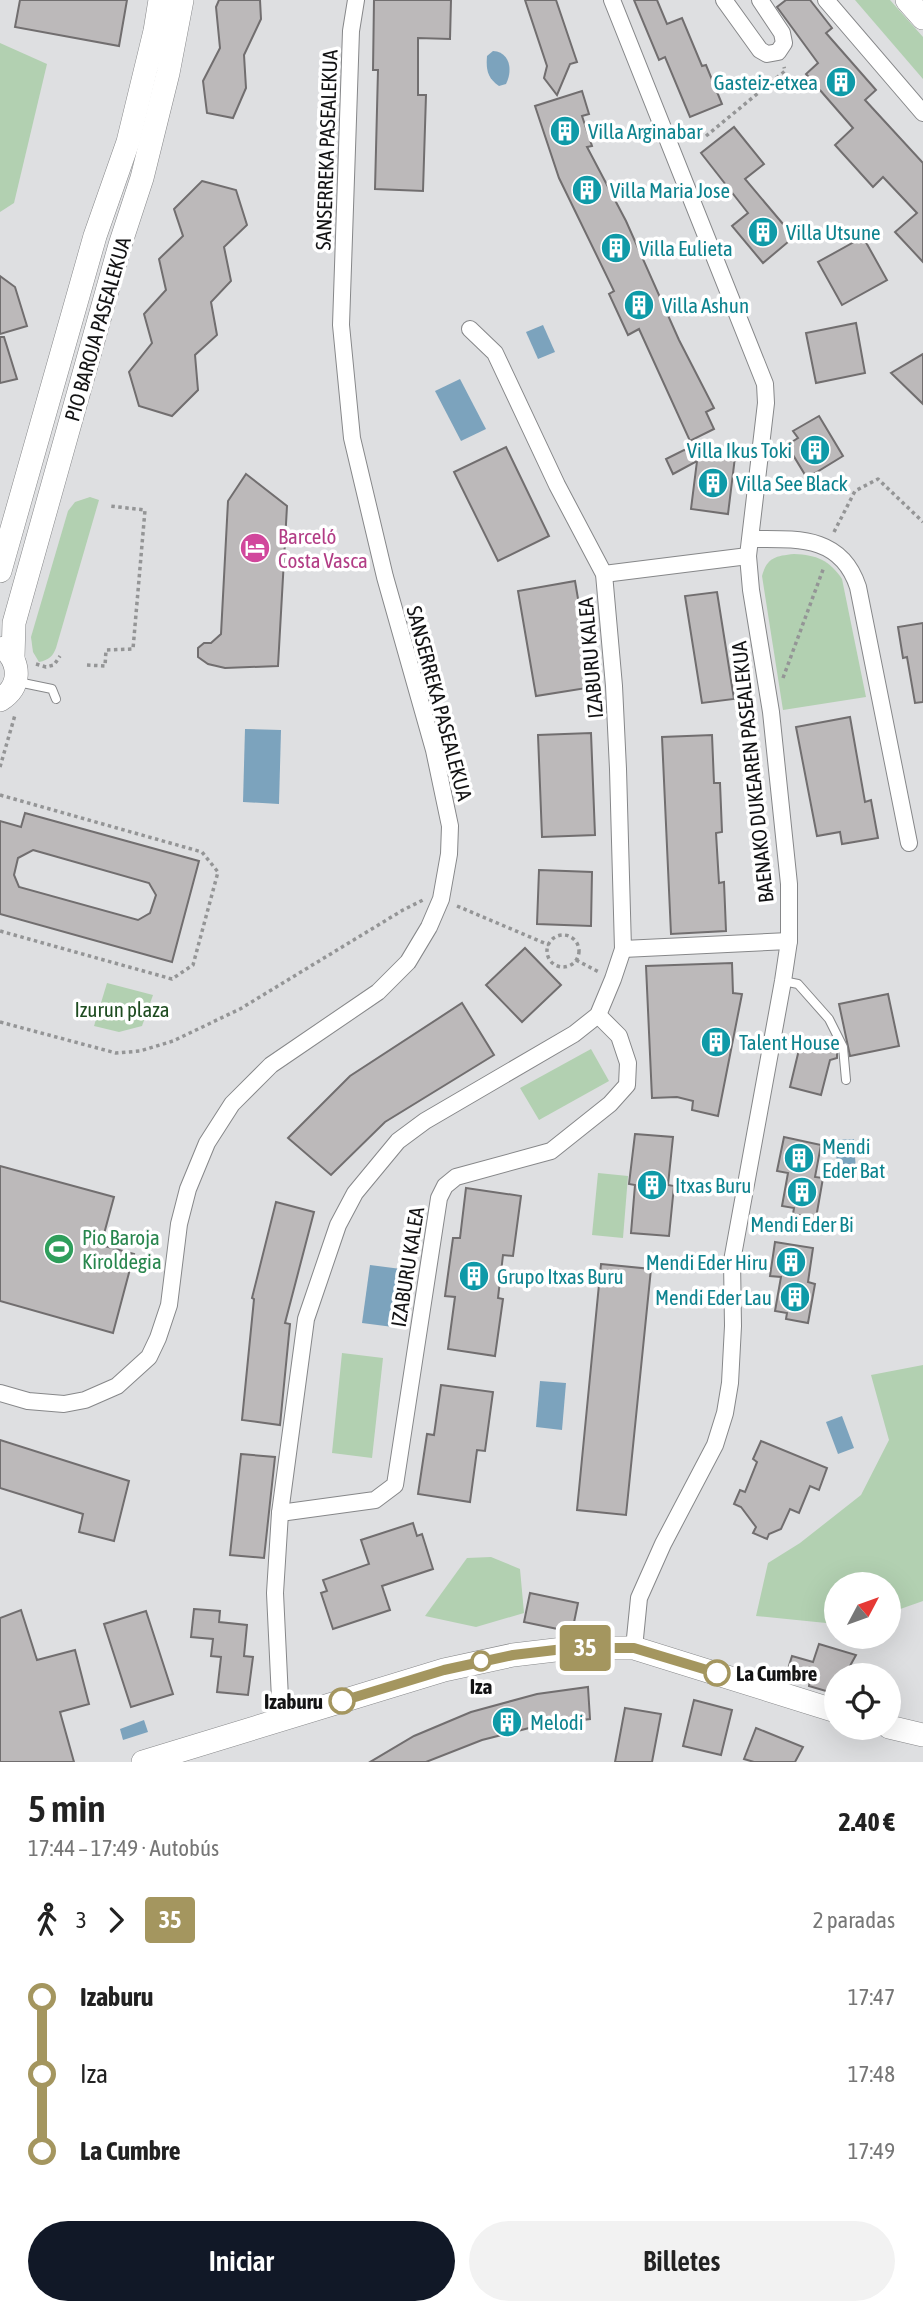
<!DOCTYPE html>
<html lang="es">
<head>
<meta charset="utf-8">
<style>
	body { margin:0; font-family:"Asap Condensed",sans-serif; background:#f2f2f2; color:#222; height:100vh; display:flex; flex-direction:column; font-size:26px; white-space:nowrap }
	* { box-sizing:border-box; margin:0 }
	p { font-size:23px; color:#767676 }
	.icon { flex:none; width:38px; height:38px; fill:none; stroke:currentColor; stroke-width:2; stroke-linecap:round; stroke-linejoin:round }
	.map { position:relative; height:1762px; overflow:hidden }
	.panel { display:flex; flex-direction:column; background:#fff; flex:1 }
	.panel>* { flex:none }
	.badge { padding:0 14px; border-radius:5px; font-size:24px; line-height:46px }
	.needle { width:46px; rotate:49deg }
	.tools { position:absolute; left:824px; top:1572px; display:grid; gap:14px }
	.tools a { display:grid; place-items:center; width:77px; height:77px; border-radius:50%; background:#fff; box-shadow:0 7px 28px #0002; font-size:35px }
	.map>.badge { position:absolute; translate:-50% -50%; box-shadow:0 0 0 4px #fff }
	.legs { display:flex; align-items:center; gap:10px; height:77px; padding:0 28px; font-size:23px }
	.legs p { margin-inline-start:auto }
	.overview { display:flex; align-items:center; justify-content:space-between; height:119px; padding:0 28px }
	h1 { font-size:38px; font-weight:600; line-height:52px }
	.button { display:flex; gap:14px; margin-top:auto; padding:14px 28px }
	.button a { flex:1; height:80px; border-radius:42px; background:#111827; color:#fff; font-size:28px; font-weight:600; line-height:80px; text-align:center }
	.button a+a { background:#f2f2f2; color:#222 }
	ul { padding:0 28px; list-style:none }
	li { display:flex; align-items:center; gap:24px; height:77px; font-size:26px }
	li i { display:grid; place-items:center; width:10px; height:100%; margin:0 9px; background:currentColor }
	li i::after { content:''; width:18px; height:18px; margin:-9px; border:5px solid; border-radius:50%; background:#fff }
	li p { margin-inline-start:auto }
	li:first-child i { background:linear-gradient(#0000 50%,currentColor 0) }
	li:last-child i { background:linear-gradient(currentColor 50%,#0000 0) }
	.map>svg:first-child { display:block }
</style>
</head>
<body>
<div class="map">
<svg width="923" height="1762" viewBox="0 0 923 1762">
	<rect width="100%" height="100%" fill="#dedfe1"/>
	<g fill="#b2d0b1">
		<polygon points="855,0 890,0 923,37 923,79"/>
		<polygon points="0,43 47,64 14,203 0,212"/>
		<path d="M90,497L99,500L56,648C53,656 49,660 39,662L33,652L31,637L68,511L75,502Z"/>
		<path d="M794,554C817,555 829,560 842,579L866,697L783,710L762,576C767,557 776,556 794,554Z"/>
		<polygon points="107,983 153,995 142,1026 119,1032 94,1026"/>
		<polygon points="591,1049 609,1081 539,1120 520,1088"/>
		<polygon points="598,1173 628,1176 623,1238 592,1235"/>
		<polygon points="342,1353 383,1358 372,1458 332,1453"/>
		<polygon points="923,1365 923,1601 889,1613 889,1584 836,1584 836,1624 756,1616 768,1563 800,1543 861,1495 889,1440 871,1375"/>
		<polygon points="491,1557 520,1569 524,1613 476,1627 425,1616 467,1558"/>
	</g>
	<g fill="#7ca3bd">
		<path d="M493,51C510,52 513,70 506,84L499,86C487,78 486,69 487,56Z"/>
		<polygon points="543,325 555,352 538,359 526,332"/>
		<polygon points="460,379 486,429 461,441 435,391"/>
		<polygon points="245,729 281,730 279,804 243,802"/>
		<polygon points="854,1139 856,1173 837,1174 836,1140"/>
		<polygon points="370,1265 401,1269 393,1327 362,1323"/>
		<polygon points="540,1381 566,1383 562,1430 536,1427"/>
		<polygon points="842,1416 854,1448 838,1454 826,1422"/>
		<polygon points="144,1720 148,1732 123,1740 120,1729"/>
	</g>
	<g fill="#bcb9ba" stroke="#716e6f" stroke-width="2" fill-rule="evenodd">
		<polygon points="20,0 127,0 119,46 15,27"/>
		<polygon points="219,0 260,0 261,19 244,55 246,88 233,118 207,113 203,81 220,48 216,7"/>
		<polygon points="374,0 451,0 450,39 418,38 418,95 426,95 423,191 375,189 378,70 373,70"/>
		<polygon points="525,0 556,0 577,62 570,64 557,95 544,78 547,66"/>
		<polygon points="634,0 657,0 667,24 682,18 702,66 706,65 722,104 690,117 665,57 659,60"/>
		<polygon points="786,0 810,0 832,28 826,33 876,90 865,100 923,163 923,262 895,232 917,213 883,177 873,187 835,145 853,128 806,74 818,63 777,7"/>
		<polygon points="582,91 589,114 582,116 592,146 587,147 626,221 679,340 714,408 706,412 714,429 690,441 639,329 628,335 609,294 614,291 559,178 535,106"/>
		<polygon points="734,127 764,164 745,179 794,237 763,263 732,226 748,213 701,153"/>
		<polygon points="202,181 236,190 247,225 224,247 231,281 211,302 217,335 195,355 198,390 172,416 139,406 129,372 152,343 144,314 166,290 159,259 183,236 174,209"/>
		<polygon points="863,237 887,280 842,305 818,262"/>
		<polygon points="0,276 15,287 27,326 0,334"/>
		<polygon points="856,323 865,373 816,383 806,333"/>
		<polygon points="0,337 4,337 17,379 0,383"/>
		<polygon points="923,354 923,404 891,373"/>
		<polygon points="819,416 843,456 807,478 787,445 798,438 793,431"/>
		<polygon points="506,447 549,536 498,561 454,472"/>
		<polygon points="684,450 735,457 728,514 691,509 697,461 673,474 666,459"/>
		<polygon points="246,474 287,506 278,666 225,668 208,664 198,657 198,648 204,643 211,643 221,634 228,501"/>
		<polygon points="575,581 593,687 536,696 518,591"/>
		<polygon points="717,592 734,699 702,703 685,596"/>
		<polygon points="923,623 923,702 915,703 907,657 903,658 898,627"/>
		<polygon points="850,717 865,802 871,800 878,838 842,844 840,832 817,836 796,727"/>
		<polygon points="591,733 595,835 542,837 538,735"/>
		<polygon points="712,735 714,783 720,783 722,832 716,833 719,883 724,882 726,931 671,934 662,737"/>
		<path d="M25,813L199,861L172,962L0,914V821L21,827ZM33,850L149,883L156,895L150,913L138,920L19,887L14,875L18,858Z"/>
		<polygon points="539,870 592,872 591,926 537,924"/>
		<polygon points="525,948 561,985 522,1022 486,985"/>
		<polygon points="732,963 733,993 742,994 718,1116 692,1110 693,1101 677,1097 652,1098 646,966"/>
		<polygon points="888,994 899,1046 850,1056 839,1004"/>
		<polygon points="462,1003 494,1055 385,1122 331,1175 288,1138 350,1076"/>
		<polygon points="802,1037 834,1045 837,1049 837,1058 830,1060 821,1095 790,1087"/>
		<polygon points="635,1134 673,1137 668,1185 674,1186 669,1236 631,1233 635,1185 629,1184"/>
		<polygon points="784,1137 821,1145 815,1177 823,1178 816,1218 793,1214 794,1208 782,1206 788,1173 777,1171"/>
		<polygon points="0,1166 114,1197 101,1245 134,1254 113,1333 0,1301"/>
		<polygon points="466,1188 521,1196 513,1256 503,1255 498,1298 503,1299 495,1356 448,1349 455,1297 445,1296 453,1238 460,1238"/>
		<polygon points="276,1202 314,1212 285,1323 290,1324 280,1425 242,1420 254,1299 252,1298"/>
		<polygon points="775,1242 813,1248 808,1282 815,1284 808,1323 786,1319 787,1313 775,1311 781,1277 770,1276"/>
		<polygon points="601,1264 651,1269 626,1515 577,1510"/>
		<polygon points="441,1385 493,1392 485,1451 477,1450 470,1502 418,1494 427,1434 434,1435"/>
		<polygon points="0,1440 129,1481 114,1541 79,1532 83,1514 0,1488"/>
		<polygon points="761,1441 827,1468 819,1490 810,1486 799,1513 790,1509 781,1529 769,1534 767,1539 753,1533 756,1527 741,1507 734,1504 740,1490 745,1492 757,1462 753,1459"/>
		<polygon points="241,1454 275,1457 264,1558 230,1555"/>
		<polygon points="413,1523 417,1536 422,1534 433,1569 382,1586 390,1610 333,1629 321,1593 327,1591 323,1580 369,1564 361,1540"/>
		<polygon points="530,1593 578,1603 572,1632 524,1622"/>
		<polygon points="194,1609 220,1611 219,1622 247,1625 244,1656 253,1657 248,1695 217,1692 221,1657 211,1656 213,1639 191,1637"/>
		<polygon points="21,1610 37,1660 75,1650 89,1704 60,1712 74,1762 0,1762 0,1618"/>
		<polygon points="146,1611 173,1694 131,1707 104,1624"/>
		<polygon points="819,1644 856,1655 845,1675 836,1675 836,1694 809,1686 810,1679 787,1672 792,1656 813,1662"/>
		<polygon points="588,1687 590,1719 541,1725 482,1740 426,1762 370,1762 414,1736 471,1712 537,1694"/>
		<polygon points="694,1700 732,1710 721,1755 683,1746"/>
		<polygon points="625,1708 661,1714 652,1762 615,1762"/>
		<polygon points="756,1728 803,1747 795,1762 754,1762 744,1759"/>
	</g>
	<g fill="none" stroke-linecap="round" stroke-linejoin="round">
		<g stroke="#868789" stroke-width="10">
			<g id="lane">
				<polyline points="18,682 52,689 56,699"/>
				<polyline points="783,981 798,984 829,1019 843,1047 846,1080"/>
			</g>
		</g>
		<g stroke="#868789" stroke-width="18">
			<g id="street">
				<polyline points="612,0 765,384 766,403 748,556 751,590 771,712 789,884 789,941 783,981 732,1261 733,1326 730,1383 725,1413 715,1445 663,1544 639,1598 634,1648"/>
				<polyline points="724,0 760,50 767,54 778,52 784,43 782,33 760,0"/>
				<polyline points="826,0 923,113"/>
				<path d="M751,539C797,539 841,535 858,587L909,843"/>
				<polyline points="604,574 748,556"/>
				<polyline points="623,949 789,941"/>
				<polyline points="0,1393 28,1401 64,1404 85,1400 117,1386 149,1357 158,1338 169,1305 179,1224 188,1189 207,1143 232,1104 271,1065 378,992 408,962 429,927 441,899 449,854 450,826 434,750 385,577 352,438 341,325 351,31 356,0"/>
				<polyline points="280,1513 375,1500 395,1485 439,1198 445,1186 456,1177 551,1151 610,1104 627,1085 628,1063 619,1036 598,1015"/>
				<polyline points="281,1720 275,1593 280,1513 306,1319 338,1225 355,1193 398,1141 425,1121 574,1034 598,1015 613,979 623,949 618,769 614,686 604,574 557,485 495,353 470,329"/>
			</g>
		</g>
		<g stroke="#868789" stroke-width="24">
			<g id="secondary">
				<polyline points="907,0 923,18"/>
				<polyline points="0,571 95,236 128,142 155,31 160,0"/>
				<polyline points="13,657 14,623 120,245 142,178 168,73 182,0"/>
				<path d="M0,700C21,687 21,664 4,648"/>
				<polyline points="889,1727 923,1735"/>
				<polyline points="143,1762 444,1670 513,1655 572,1648 634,1648 836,1711"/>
			</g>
		</g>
		<g stroke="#949596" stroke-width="3.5" stroke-dasharray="3.5 3.5" stroke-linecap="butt">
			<polyline points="706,136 785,71 784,67"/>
			<polyline points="834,532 855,491 878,479 923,522"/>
			<polyline points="36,664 46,667 54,665 60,656"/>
			<polyline points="87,665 105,666 106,650 133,649 145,510 110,506"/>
			<polyline points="783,678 824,567"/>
			<polyline points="0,767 15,715"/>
			<polyline points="0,795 202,852 218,872 193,965 172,979 0,931"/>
			<polyline points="457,906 549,945"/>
			<circle cx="563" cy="951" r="16"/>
			<polyline points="576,960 599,972"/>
			<polyline points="0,1022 116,1053 140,1051 173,1041 240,1009 403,910 423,900"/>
		</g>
		<use href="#lane" stroke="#fff" stroke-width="8"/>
		<use href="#street" stroke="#fff" stroke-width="16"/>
		<use href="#secondary" stroke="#fff" stroke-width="23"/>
	</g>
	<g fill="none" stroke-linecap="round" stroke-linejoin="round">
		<g stroke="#fff" stroke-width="16">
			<polyline id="line-1" points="342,1701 444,1670 513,1655 572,1648 634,1648 717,1673"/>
		</g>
		<use href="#line-1" stroke="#a4965f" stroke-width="10"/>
	</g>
	<defs>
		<g id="building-disc" transform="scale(1.575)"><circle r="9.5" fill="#0f9aa8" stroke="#fff"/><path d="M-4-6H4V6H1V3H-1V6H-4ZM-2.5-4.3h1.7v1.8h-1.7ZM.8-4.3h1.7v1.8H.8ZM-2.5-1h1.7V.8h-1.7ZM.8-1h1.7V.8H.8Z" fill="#fff"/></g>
		<g id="hotel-disc" transform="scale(1.575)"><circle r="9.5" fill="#d1479c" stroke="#fff"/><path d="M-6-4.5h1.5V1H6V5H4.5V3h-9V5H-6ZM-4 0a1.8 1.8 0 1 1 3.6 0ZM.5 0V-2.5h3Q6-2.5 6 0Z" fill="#fff"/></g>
		<g id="stadium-disc" transform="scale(1.575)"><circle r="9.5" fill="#2e9e5b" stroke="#fff"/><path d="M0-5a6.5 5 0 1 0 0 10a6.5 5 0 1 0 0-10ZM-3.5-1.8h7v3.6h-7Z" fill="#fff"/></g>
	</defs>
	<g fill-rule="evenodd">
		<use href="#building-disc" x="841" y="82"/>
		<use href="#building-disc" x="565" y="131"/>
		<use href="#building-disc" x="587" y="190"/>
		<use href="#building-disc" x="763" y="232"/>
		<use href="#building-disc" x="616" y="248"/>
		<use href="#building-disc" x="639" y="305"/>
		<use href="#building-disc" x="815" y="450"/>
		<use href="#building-disc" x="713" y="483"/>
		<use href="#hotel-disc" x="255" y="548"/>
		<use href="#building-disc" x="716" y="1042"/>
		<use href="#building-disc" x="799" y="1158"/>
		<use href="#building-disc" x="652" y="1185"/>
		<use href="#building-disc" x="802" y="1192"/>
		<use href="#stadium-disc" x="59" y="1249"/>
		<use href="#building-disc" x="791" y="1262"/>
		<use href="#building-disc" x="474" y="1276"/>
		<use href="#building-disc" x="795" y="1297"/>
		<use href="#building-disc" x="507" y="1722"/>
	</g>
	<g fill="#fff" stroke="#a4965f" stroke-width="3.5">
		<circle cx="481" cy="1661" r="9"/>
		<circle cx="717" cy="1673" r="12"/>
		<circle cx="342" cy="1701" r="12"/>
	</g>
	<g text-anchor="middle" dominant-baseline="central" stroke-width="7" stroke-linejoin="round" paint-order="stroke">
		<g font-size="21" fill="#0d838f" stroke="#fff" text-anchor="start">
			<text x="818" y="82" text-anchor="end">Gasteiz-etxea</text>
			<text x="588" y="131">Villa Arginabar</text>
			<text x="610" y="190">Villa Maria Jose</text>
			<text x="786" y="232">Villa Utsune</text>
			<text x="639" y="248">Villa Eulieta</text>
			<text x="662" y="305">Villa Ashun</text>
			<text x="792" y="450" text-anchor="end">Villa Ikus Toki</text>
			<text x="736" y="483">Villa See Black</text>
			<text x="739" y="1042">Talent House</text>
			<text x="822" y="1146">Mendi<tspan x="822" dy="24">Eder Bat</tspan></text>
			<text x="675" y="1185">Itxas Buru</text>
			<text x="802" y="1224" text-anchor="middle">Mendi Eder Bi</text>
			<text x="768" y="1262" text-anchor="end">Mendi Eder Hiru</text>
			<text x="497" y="1276">Grupo Itxas Buru</text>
			<text x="772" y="1297" text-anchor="end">Mendi Eder Lau</text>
			<text x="530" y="1722">Melodi</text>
		</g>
		<g font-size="21" fill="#131314" stroke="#fff">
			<text transform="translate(326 150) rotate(-88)">SANSERREKA PASEALEKUA</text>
			<text transform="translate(97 329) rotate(-74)">PIO BAROJA PASEALEKUA</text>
			<text transform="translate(590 658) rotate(-95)">IZABURU KALEA</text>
			<text transform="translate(440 703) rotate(75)">SANSERREKA PASEALEKUA</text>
			<text transform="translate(752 772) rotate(-96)">BAENAKO DUKEAREN PASEALEKUA</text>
			<text transform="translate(407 1267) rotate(-81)">IZABURU KALEA</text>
		</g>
		<g font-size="21" fill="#b23c85" stroke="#fff" text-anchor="start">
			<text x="278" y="536">Barceló<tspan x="278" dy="24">Costa Vasca</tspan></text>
		</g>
		<g font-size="21" fill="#1e4c20" stroke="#fff">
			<text x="122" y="1009">Izurun plaza</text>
		</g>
		<g font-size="21" fill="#27864d" stroke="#fff" text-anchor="start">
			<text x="82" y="1237">Pio Baroja<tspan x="82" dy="24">Kiroldegia</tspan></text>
		</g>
		<g font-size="21" font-weight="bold" fill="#131314" stroke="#fff" text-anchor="start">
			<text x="736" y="1673">La Cumbre</text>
			<text x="481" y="1686" text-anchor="middle">Iza</text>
			<text x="323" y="1701" text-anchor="end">Izaburu</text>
		</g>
	</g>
</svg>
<div class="tools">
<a><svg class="needle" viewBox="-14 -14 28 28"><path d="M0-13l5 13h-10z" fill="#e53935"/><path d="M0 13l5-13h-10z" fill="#767676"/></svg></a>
<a><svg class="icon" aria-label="locate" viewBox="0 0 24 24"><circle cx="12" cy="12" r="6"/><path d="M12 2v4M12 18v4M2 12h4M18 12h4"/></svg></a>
</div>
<b class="badge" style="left:585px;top:1648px;background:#a4965f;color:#fff">35</b>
</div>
<section class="panel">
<div class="overview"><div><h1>5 min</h1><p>17:44 – 17:49 · Autobús</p></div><b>2.40 €</b></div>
<div class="legs"><svg class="icon" aria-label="walk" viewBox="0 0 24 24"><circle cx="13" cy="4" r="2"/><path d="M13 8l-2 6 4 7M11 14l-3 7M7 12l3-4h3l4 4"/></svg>3<svg class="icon" aria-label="forward" viewBox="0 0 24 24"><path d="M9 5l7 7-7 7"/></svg><b class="badge" style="background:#a4965f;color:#fff">35</b><p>2 paradas</p></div>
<ul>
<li><i style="color:#a4965f"></i><b>Izaburu</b><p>17:47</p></li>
<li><i style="color:#a4965f"></i><span>Iza</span><p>17:48</p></li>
<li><i style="color:#a4965f"></i><b>La Cumbre</b><p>17:49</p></li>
</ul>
<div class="button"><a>Iniciar</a><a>Billetes</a></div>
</section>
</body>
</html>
